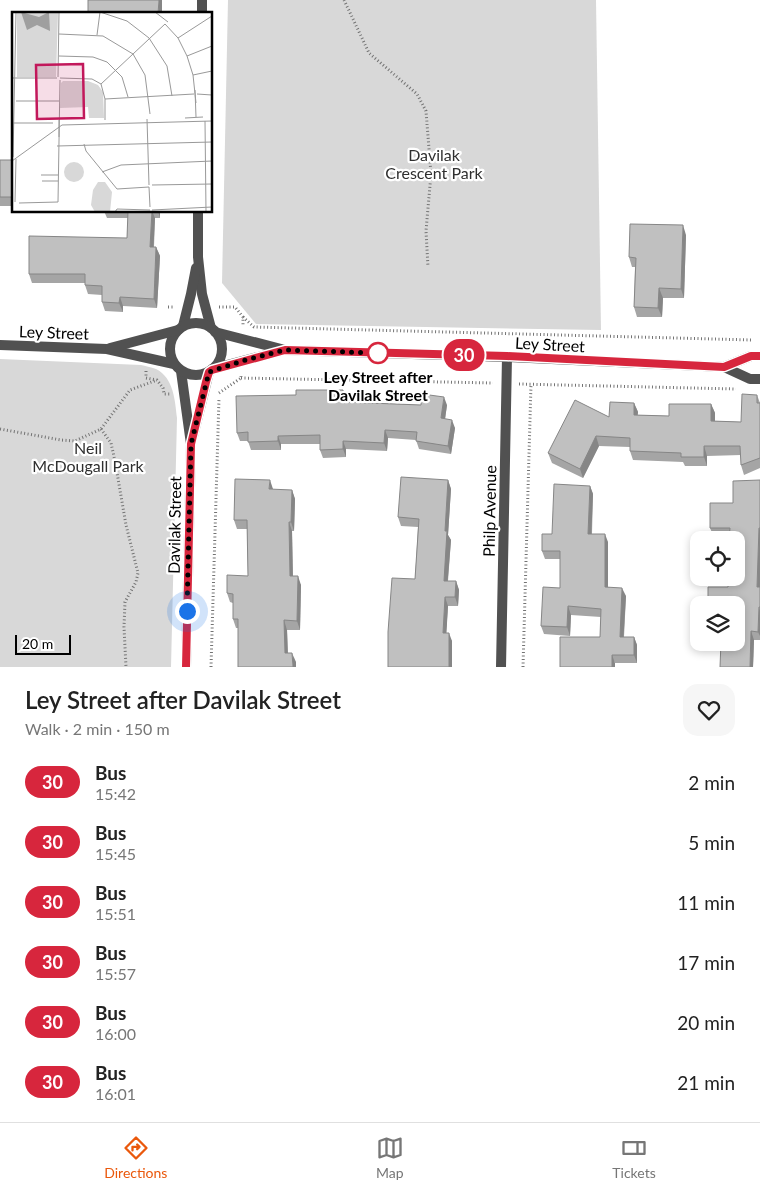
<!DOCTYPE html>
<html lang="en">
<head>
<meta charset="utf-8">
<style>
	body { margin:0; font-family:Lato,sans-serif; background:#f6f6f6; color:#222; height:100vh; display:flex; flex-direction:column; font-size:19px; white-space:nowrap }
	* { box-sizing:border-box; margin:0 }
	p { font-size:16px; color:#767676 }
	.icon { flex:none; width:28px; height:28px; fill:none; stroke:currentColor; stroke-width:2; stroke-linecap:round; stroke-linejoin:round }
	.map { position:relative; height:667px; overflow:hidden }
	.side { display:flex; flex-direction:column; background:#fff; flex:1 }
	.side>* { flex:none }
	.badge { padding:0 10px; border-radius:16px; font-size:18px; line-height:32px }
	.tools { position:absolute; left:690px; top:531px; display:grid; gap:10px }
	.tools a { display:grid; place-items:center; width:55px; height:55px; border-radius:10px; background:#fff; box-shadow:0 2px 8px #0003; font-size:25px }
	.scale { position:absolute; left:15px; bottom:12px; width:56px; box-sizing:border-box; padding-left:5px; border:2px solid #000; border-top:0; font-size:14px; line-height:18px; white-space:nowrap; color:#000; -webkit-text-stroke:4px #fff; paint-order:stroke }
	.you { position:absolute; width:25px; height:25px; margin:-12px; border:4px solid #fff; border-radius:50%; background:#1a73e8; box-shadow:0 0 0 8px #1a73e833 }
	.map>.badge { position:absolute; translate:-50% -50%; box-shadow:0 0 0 2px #fff }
	.round { display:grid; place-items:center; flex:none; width:52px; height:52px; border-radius:15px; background:#f6f6f6 }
	.summary { display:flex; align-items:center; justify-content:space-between; height:85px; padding:0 25px }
	h1 { font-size:24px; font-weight:600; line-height:38px }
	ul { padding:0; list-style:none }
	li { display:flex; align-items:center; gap:15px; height:60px; padding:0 25px }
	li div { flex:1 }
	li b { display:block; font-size:19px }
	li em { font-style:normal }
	li .badge { min-width:55px; font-weight:700; text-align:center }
	.dock { display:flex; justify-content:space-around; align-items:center; height:70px; border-top:1px solid #e0e0e0; background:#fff; font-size:14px; color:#767676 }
	.dock a { display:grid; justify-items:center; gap:2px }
	.dock .active { color:#ea580c }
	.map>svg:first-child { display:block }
</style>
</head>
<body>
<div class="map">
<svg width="760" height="667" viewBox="0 0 760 667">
	<rect width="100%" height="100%" fill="#fff"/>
	<g fill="#d8d8d8">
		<polygon points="228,0 596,0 601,330 256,324 222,283"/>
		<path d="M0,359L141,365C145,366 151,367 156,369C174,378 175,401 177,418L171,667H0Z"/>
	</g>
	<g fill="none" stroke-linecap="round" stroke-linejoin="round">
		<g stroke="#737373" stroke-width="3" stroke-dasharray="1 2.5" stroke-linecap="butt">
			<polyline points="344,0 369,53 417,94 426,111 431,174 426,231 428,267"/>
			<polyline points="168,307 175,307"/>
			<polyline points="219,307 235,307 243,317 243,325"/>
			<polyline points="243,317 254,327 752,340"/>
			<polyline points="146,371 146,378 157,380 163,388 164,394 171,394"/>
			<polyline points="241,378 493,383"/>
			<polyline points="519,384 736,389"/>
			<polyline points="219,393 241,378 241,376"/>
			<polyline points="0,429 61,440 75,441 101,429 130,390 157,380"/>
			<polyline points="101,429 111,443 115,461 126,525 138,573 136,582 125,602 124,627 126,667"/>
			<polyline points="211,667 219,398"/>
			<polyline points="523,667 531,384"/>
		</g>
		<g stroke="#515151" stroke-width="10">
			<polyline points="202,14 202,0"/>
			<polyline points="198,211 198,257 202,294 211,328"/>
			<polyline points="183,326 191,294 196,268"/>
			<polyline points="181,371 191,444 186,667"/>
			<polyline points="193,436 209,372"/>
			<polyline points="501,667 507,357"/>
		</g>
		<g stroke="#515151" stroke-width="10">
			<circle cx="196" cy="349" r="26"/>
			<polyline points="215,332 285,350 507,357 724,367 750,379 760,379"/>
			<polyline points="0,345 107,349 174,364"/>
			<polyline points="110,348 178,330"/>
			<polyline points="724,367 751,356 760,356"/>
			<polyline points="212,369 281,351"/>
		</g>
	</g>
	<g fill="#a5a5a5">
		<polygon points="0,160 12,160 14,164 14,206 0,206"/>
		<polygon points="104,211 160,211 160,218 155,218 154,247 156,247 160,256 157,308 123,306 123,312 105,311 102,302 102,295 88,294 85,285 85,283 32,283 29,274 127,238 128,218 107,218"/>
		<polygon points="686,235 684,298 663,298 662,317 637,317 634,307 635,267 632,267 629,257"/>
		<polygon points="343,390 346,398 346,402 421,405 447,405 445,419 455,428 451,454 419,449 416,440 388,438 387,451 346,449 346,457 323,458 320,450 320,444 281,444 281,450 251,450 248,441 240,441 237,433 296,395"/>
		<polygon points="757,395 760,403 760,468 744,475 741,465 741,455 707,456 707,466 685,466 683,462 633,460 630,451 630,447 599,446 583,478 552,463 548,453 634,403 638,412 637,415 669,416 711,404 715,413 715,421 741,422"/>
		<polygon points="448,480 451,489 448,535 451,540 448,581 456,581 459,590 458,606 448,606 446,633 452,641 452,667 388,667 415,579 418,527 401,526 398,517"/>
		<polygon points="760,480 760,640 754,640 753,667 720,667 728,587 729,537 714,537 710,528"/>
		<polygon points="590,486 593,494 592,534 608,542 608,587 626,596 624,637 634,637 637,645 637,663 615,663 600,637 601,617 571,615 570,636 544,634 541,626 560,588 560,559 545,559 542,551"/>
		<polygon points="273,490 292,490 295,499 294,531 292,531 293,576 301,585 300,630 287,630 288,653 296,662 238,628 236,628 233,619 233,603 230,602 227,593 248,576 247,529 237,529 234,520"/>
	</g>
	<g fill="#868686">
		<polygon points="159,0 162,0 162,14 158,14"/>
		<polygon points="12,160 14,164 14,203 12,197"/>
		<polygon points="152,211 155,218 153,256 150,247"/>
		<polygon points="158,211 160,211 160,218"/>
		<polygon points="683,225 686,235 684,298 681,289"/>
		<polygon points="156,247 160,256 157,308 154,299"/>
		<polygon points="659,288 663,298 662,317 658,308"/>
		<polygon points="120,297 123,306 123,312 119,303"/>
		<polygon points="343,390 346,398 346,410 343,402"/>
		<polygon points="444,397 447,405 444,426 441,418"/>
		<polygon points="634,403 638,412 637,424 634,415"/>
		<polygon points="711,404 715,413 715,430 711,421"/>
		<polygon points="452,420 455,428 451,454 448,446"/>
		<polygon points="385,430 388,438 387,451 384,443"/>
		<polygon points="278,436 281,444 281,450 278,441"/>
		<polygon points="596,436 599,446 583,478 580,469"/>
		<polygon points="343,441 346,449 346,457 343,449"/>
		<polygon points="704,446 707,456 707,466 704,457"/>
		<polygon points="270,480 273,489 269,489"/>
		<polygon points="448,480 451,489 448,535 451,540 447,589 444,581 445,531"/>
		<polygon points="590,486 593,494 591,542 588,534"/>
		<polygon points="292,490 295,499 294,531 291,522"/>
		<polygon points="289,522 292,531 293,585 290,576"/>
		<polygon points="759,528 760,530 760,596 757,587"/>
		<polygon points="605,534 608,542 608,596 605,587"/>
		<polygon points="298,576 301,585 300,630 297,621"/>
		<polygon points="456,581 459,590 458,606 455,597"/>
		<polygon points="622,588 626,596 623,645 620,637"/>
		<polygon points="445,597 448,606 446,641 443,633"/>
		<polygon points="568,606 571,615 570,636 567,627"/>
		<polygon points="759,607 760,611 760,636 758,632"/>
		<polygon points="284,620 287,630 288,662 285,653"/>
		<polygon points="751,631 754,640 753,667 750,667"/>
		<polygon points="449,633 452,641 452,667 449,667"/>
		<polygon points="634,637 637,645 637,663 634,655"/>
		<polygon points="292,653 296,662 296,667 293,667"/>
		<polygon points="612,655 615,663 615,667 612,667"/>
	</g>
	<g fill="#c0c0c0" stroke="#868686">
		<polygon points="88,0 159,0 158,14 88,14"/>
		<rect x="0" y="160" width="12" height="37"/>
		<polygon points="128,211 152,211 150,247 156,247 154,299 120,297 119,303 102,302 102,286 85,285 85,274 29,274 29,236 127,238"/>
		<polygon points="630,224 683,225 681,289 659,288 658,308 634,307 636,258 629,257"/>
		<polygon points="296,390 343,390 343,402 421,405 422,394 444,397 441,418 452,420 448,446 416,441 417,432 385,430 384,443 343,441 343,449 320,450 320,435 278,436 278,441 248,442 248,432 237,433 236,396 296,395"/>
		<polygon points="742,394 757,395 757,403 760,403 760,458 741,465 740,446 704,446 704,457 681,457 681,453 630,451 630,438 596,436 580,469 548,453 575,400 609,417 610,402 634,403 634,415 669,416 669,404 711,404 711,421 741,422"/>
		<polygon points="401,477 448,480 445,531 447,531 444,581 456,581 455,597 445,597 443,633 449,633 449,667 388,667 388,632 392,578 415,579 419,519 398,517"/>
		<polygon points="235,479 270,480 269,489 292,490 291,522 289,522 290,576 298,576 297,621 284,620 285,653 292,653 293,667 238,667 238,619 233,619 233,594 227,593 227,575 248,576 247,520 234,520"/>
		<polygon points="760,480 760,528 759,528 757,587 760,587 760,607 759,607 758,632 751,631 750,667 720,667 721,642 736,642 736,605 708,605 708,587 728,587 728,578 736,578 736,540 729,540 730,528 710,528 710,503 733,503 733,481"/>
		<polygon points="554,484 590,486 588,534 605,534 605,587 622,588 620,637 634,637 634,655 612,655 612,667 560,667 560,637 600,637 601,609 568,606 567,627 541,626 543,587 560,588 560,551 542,551 542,534 552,534"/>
	</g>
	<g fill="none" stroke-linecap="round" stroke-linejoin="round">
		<g stroke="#fff" stroke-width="11">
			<polyline id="line" points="186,667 191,444 206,382 209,372 212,370 285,350 507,356 724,367 751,356 760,356"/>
		</g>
		<use href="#line" stroke="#d7263d" stroke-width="8"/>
		<polyline stroke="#000" stroke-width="5" stroke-dasharray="0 9" points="187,611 191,444 209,372 242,361 285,350 378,353"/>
	</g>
	<circle fill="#fff" stroke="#d7263d" stroke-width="2.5" cx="378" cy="353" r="10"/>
	<g text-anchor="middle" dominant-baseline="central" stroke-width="4.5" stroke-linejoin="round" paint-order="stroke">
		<g font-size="16" fill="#2f2f2f" stroke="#fff">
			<text x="434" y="154">Davilak<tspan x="434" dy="18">Crescent Park</tspan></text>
			<text x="88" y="447">Neil<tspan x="88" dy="18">McDougall Park</tspan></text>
		</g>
		<g font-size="16" fill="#000" stroke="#fff">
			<text transform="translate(54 332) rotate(2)">Ley Street</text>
			<text transform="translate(550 344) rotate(3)">Ley Street</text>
			<text transform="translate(489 511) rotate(-89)">Philp Avenue</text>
			<text transform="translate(174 525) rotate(-89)">Davilak Street</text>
		</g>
		<g font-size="16" font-weight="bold" fill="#000" stroke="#fff">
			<text x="378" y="376">Ley Street after<tspan x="378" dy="18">Davilak Street</tspan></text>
		</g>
	</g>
	<g transform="translate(12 12)">
		<rect width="200" height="200" fill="#fff"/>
		<path d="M5,0H46L44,65H5ZM51,69H76L86,73L91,80L92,106H77L76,95L48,96L49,71ZM52 160a10 10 0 1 1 20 0a10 10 0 1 1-20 0ZM86,170H93L100,180L98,200H83L79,193L81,178Z" fill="#d8d8d8"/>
		<path d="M9,0L27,5L37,0L38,19L25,13L15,18Z" fill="#9f9f9f"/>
		<path fill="none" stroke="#999" stroke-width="1" d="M88,0L115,9L137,26L155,54L160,84M143,0L156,10M153,12L166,26L175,44L181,63L184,91M47,22L91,24L121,42L133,63L138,102M85,23L88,0M166,26L200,4M47,44L81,45L95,50L110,65L116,85M175,44L200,34M181,63L200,59M46,65L47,0M0,66H45M48,66L80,67L89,72L93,87V108M89,72L153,12M183,78L184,105M185,82L200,83M93,87L182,82M4,89H47M173,106L191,105M135,107L137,173M47,108V125M193,109L194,200M0,111H41M72,132L74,139L105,177L137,175M45,134L200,130M1,145L4,0M0,149L50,113L200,109M90,160L109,153L200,149M29,163H46M30,169H46M140,173L200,172M137,175L138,195M3,190L4,147M7,191L46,190L48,68M140,198L200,195M103,200L105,197L138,198"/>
		<path fill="#c2185b" fill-opacity="0.15" stroke="#c2185b" stroke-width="2.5" d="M71,52L72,106L25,107L24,53Z"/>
		<rect width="200" height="200" fill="none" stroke="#000" stroke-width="2.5"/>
	</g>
</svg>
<div class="tools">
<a><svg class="icon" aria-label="locate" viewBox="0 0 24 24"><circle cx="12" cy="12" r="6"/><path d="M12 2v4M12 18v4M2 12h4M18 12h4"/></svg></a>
<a><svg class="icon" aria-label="layers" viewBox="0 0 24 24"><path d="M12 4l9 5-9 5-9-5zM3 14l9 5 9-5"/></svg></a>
</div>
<div class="scale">20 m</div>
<div class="you" style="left:187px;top:611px"></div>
<b class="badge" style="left:464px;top:355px;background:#d7263d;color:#fff">30</b>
</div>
<section class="side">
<div class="summary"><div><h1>Ley Street after Davilak Street</h1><p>Walk · 2 min · 150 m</p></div><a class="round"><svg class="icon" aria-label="heart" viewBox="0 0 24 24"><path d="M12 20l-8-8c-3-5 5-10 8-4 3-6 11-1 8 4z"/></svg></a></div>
<ul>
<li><span class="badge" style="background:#d7263d;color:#fff">30</span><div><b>Bus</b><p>15:42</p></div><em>2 min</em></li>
<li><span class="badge" style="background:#d7263d;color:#fff">30</span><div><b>Bus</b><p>15:45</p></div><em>5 min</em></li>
<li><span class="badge" style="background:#d7263d;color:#fff">30</span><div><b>Bus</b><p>15:51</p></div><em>11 min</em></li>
<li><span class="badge" style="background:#d7263d;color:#fff">30</span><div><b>Bus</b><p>15:57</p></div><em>17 min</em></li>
<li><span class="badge" style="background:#d7263d;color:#fff">30</span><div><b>Bus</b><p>16:00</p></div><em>20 min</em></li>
<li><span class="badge" style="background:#d7263d;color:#fff">30</span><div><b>Bus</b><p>16:01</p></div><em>21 min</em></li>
</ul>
</section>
<nav class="dock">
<a class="active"><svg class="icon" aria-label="directions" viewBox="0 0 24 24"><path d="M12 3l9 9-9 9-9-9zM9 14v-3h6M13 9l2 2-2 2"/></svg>Directions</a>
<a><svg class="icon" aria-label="map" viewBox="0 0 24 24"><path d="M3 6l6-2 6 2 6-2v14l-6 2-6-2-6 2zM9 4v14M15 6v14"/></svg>Map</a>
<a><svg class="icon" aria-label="tickets" viewBox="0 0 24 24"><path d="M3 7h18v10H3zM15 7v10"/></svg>Tickets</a>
</nav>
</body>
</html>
